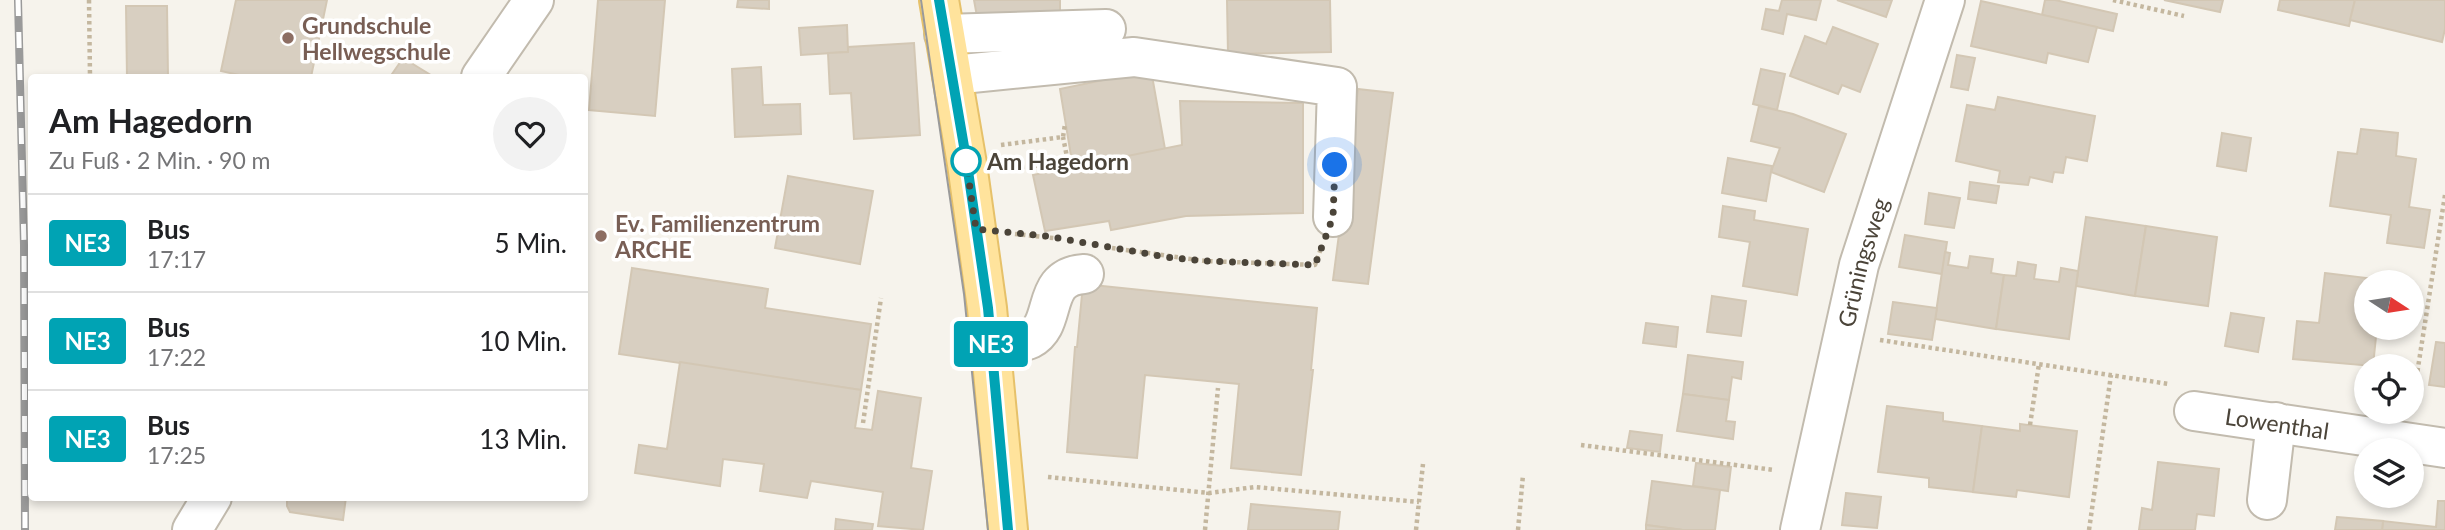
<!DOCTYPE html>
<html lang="de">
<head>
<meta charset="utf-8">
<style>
	body { margin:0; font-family:Lato,sans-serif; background:#f2f2f2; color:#202124; height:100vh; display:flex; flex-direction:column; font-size:26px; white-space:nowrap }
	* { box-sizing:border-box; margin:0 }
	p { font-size:23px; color:#757577 }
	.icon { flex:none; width:38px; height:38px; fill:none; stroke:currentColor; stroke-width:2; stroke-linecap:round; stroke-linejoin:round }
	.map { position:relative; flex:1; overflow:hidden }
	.side { position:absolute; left:28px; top:74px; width:560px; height:427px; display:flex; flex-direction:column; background:#fff; border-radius:7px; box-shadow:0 4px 10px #0003 }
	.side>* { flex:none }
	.badge { padding:0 14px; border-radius:5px; font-size:24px; line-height:46px }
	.needle { width:46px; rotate:102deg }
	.buttons { position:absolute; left:2354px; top:270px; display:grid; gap:14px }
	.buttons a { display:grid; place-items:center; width:70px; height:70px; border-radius:50%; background:#fff; box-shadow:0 4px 10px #0003; font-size:35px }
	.you { position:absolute; width:35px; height:35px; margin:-18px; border:5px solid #fff; border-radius:50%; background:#1a73e8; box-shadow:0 0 0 10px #1a73e833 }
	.map>.badge { position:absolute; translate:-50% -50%; box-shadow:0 0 0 4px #fff }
	.round { display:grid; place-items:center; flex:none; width:74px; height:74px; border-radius:37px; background:#f2f2f2 }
	.summary { display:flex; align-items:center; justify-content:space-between; height:119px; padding:0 21px }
	h1 { font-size:33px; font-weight:700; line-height:52px }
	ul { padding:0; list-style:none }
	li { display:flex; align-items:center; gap:21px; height:98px; padding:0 21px; border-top:2px solid #e0e0e0 }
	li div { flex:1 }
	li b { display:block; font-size:26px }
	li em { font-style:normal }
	li .badge { min-width:77px; font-weight:700; text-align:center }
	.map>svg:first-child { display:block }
</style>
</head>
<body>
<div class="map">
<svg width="2445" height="530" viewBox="0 0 2445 530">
	<rect width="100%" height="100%" fill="#f6f3ec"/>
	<g fill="#d8cfc1" stroke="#d3c7b4" stroke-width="2">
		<polygon points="236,0 327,0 311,77 248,77 221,71"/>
		<polygon points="598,0 665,0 655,116 589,110"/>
		<polygon points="738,0 769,0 769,9 737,7"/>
		<polygon points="974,0 1060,0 1060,22 978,22"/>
		<polygon points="1227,0 1330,0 1331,52 1228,54"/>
		<polygon points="1782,0 1821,0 1816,20 1787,14 1783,34 1762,29 1766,9 1779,11"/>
		<polygon points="1837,0 1892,0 1886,17"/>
		<polygon points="2045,0 2055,0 2117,14 2113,31 2042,15"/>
		<polygon points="2164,0 2223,0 2220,12"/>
		<polygon points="2280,0 2355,0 2349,26 2278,10"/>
		<polygon points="2355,0 2445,0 2445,29 2442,42 2350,20"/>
		<polygon points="1981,1 2097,27 2088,62 2048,53 2046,63 1971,46"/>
		<polygon points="126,6 167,6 168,77 127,77"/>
		<polygon points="847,25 848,52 801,55 799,28"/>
		<polygon points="1833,27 1878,44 1860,92 1842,85 1838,94 1790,76 1805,36 1826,44"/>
		<polygon points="914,43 920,135 854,139 851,93 830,94 828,53 848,52 848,47"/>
		<polygon points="1957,55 1975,58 1968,90 1951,87"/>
		<polygon points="403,58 434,77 390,77"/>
		<polygon points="761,67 763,105 800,104 801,134 735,137 732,69"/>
		<polygon points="1761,69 1785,74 1777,110 1753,104"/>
		<polygon points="1151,70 1165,149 1073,168 1060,89"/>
		<polygon points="1358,89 1393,93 1368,284 1333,280"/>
		<polygon points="1998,97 2095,116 2087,161 2066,157 2063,173 2054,172 2052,182 2030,177 2028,185 1998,182 2000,171 1956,161 1967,105 1995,110"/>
		<polygon points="1180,101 1303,103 1303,213 1186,216 1111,230 1109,221 1045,231 1033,175 1182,145"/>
		<polygon points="1759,106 1793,114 1846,134 1824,192 1771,172 1780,148 1751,141"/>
		<polygon points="2361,129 2398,133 2396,156 2416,159 2409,207 2430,210 2424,248 2387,243 2391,215 2330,206 2338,152 2357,154"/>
		<polygon points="2222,133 2251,138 2246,171 2217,166"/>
		<polygon points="1728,158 1772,166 1766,201 1722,193"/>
		<polygon points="788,176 873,191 860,264 775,248"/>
		<polygon points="1970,182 1999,186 1996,203 1968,199"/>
		<polygon points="1929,193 1960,198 1954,228 1925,224"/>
		<polygon points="1723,206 1755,211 1754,220 1808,229 1797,295 1743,286 1750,242 1719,237"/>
		<polygon points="2086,217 2146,226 2135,296 2076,286"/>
		<polygon points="2146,226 2217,237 2208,306 2135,296"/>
		<polygon points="1905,235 1947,242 1942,274 1899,267"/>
		<polygon points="1945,252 1950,253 1948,265 1968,268 1970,256 1993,259 1991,273 2004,275 1996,329 1935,319"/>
		<polygon points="2018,262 2036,265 2034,279 2059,282 2061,268 2078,271 2069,339 1996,329 2004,275 2016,276"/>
		<polygon points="632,268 768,289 765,308 871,324 861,390 619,354"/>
		<polygon points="2325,273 2383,280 2382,282 2366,282 2366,327 2377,327 2373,366 2293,359 2297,321 2319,323"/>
		<polygon points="1083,284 1317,308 1311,370 1313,370 1301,475 1231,468 1239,384 1145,375 1137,458 1067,452 1075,347 1077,347"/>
		<polygon points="1712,296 1746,301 1741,336 1707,332"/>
		<polygon points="1893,302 1937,308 1932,340 1888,334"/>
		<polygon points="2231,313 2264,318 2258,352 2225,346"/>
		<polygon points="1646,323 1678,327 1676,347 1643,343"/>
		<polygon points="2436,342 2445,343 2445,387 2429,385"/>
		<polygon points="1688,355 1743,362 1741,379 1732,377 1729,400 1683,394"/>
		<polygon points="680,362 861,390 855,428 872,430 878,391 921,398 911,468 932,471 923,530 878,526 883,492 811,481 807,498 760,491 764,464 723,459 720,486 635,473 639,445 667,449"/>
		<polygon points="1683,394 1729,400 1726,421 1735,422 1733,439 1677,431"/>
		<polygon points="1887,406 1943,413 1943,421 1982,426 1973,492 1929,487 1929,478 1878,472"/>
		<polygon points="2020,424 2077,431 2069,497 2017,490 2016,497 1973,492 1982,426 2020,431"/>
		<polygon points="1630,431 1662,435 1660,452 1627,448"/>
		<polygon points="2158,462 2219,469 2214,516 2197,514 2195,530 2139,530 2142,508 2152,510"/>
		<polygon points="1696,463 1731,467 1728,491 1693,486"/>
		<polygon points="1652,481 1720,490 1715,530 1683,530 1646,525"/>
		<polygon points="1846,493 1881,497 1877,528 1842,525"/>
		<polygon points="287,497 346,497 343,520 290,512 287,506"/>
		<polygon points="2438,501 2445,501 2445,530 2382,530 2383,521 2436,527"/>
		<polygon points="1251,504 1340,512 1338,530 1248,530"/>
		<polygon points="2337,517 2383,521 2382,530 2335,530"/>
		<polygon points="836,519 873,524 872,530 835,530"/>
		<polygon points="1646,525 1683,530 1646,530"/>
	</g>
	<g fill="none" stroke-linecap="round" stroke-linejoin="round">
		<g stroke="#c2bbae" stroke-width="42">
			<g id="minor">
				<polyline points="944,34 1106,29"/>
				<polyline points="952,75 1134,57 1337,87 1333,217"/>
				<polyline points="481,77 534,0"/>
				<path d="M991,346C1003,344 1020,344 1030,339C1059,324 1039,277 1084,274"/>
				<path id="s1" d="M2194,411L2445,448"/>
				<polyline points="2267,500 2276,422"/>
				<polyline points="192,530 212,497"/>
				<path id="s2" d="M1800,530L1859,265L1945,0"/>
			</g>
		</g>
		<g stroke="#e6c16a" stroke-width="42">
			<polyline id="major" points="939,0 967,164 987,308 1008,530"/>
		</g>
		<g stroke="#c4b79f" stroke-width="4.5" stroke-dasharray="3.5 3.5" stroke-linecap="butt">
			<polyline points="89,0 90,77"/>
			<polyline points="2113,0 2184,16"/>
			<polyline points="1001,145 1063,137 1065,124"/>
			<polyline points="1007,169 1068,162 1063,137"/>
			<polyline points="1015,234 1062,239"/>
			<polyline points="1112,248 1205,261 1315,265 1320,251"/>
			<polyline points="1880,340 2169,384"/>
			<polyline points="2412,406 2445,195"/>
			<polyline points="863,423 881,298"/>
			<polyline points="2030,425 2039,364"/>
			<polyline points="1581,445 1774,470"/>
			<polyline points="1048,477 1209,493 1255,487 1419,502"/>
			<polyline points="1205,530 1218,388"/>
			<polyline points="1416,530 1423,464"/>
			<polyline points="1518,530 1523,475"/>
			<polyline points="2089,530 2111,375"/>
		</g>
		<use href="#minor" stroke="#fff" stroke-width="38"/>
		<use href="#major" stroke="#ffe39c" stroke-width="38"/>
		<polyline stroke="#9a9a9a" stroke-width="2" points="921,0 964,294 988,530"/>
		<g stroke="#9a9a9a" stroke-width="8">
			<polyline id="rail" points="18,0 24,245 25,530"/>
		</g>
		<use href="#rail" stroke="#fff" stroke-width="5" stroke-dasharray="16" stroke-linecap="butt"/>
	</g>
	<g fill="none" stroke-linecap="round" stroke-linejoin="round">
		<g stroke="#fff" stroke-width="16">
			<polyline id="line" points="939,0 967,164 988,308 1008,530"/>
		</g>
		<use href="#line" stroke="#00a3b4" stroke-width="10"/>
		<polyline stroke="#4b4439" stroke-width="7" stroke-dasharray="0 12.6" points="966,161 976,229 1046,236 1166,257 1205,261 1315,265 1333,217 1335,165"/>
	</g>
	<g fill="#8d6e63" stroke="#fff" stroke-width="2.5">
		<circle cx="288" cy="38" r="7"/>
		<circle cx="601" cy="236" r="7"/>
	</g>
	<circle fill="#fff" stroke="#00a3b4" stroke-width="3.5" cx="966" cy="161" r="14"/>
	<g text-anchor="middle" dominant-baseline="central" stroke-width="7" stroke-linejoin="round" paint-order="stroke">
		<g font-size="23" font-weight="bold" fill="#785e54" stroke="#fff" text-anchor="start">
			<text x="302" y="25">Grundschule<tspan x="302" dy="26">Hellwegschule</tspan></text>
			<text x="615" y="223">Ev. Familienzentrum<tspan x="615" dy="26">ARCHE</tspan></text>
		</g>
		<g font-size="23" font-weight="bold" fill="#4b4439" stroke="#fff" text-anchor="start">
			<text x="987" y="161">Am Hagedorn</text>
		</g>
		<g font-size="23" fill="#4b4439" stroke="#fff">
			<text stroke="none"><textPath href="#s2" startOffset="275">Grüningsweg</textPath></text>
			<text stroke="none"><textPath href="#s1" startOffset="84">Lowenthal</textPath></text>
		</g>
	</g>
</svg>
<div class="buttons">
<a><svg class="needle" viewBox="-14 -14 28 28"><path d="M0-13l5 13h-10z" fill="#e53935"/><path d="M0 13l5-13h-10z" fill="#757577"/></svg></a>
<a><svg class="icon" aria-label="locate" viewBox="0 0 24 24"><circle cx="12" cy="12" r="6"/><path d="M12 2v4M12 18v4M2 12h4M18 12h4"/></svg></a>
<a><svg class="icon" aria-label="layers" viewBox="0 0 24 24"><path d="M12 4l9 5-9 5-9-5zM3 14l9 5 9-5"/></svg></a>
</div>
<div class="you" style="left:1335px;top:165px"></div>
<b class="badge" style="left:991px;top:344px;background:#00a3b4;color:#fff">NE3</b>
<section class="side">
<div class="summary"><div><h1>Am Hagedorn</h1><p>Zu Fuß · 2 Min. · 90 m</p></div><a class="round"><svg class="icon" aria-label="heart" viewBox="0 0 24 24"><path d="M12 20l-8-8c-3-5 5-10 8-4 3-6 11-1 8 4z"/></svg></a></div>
<ul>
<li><span class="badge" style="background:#00a3b4;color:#fff">NE3</span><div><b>Bus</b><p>17:17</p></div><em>5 Min.</em></li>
<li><span class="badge" style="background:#00a3b4;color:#fff">NE3</span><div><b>Bus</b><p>17:22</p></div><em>10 Min.</em></li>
<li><span class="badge" style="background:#00a3b4;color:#fff">NE3</span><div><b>Bus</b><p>17:25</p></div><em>13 Min.</em></li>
</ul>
</section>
</div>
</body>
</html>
